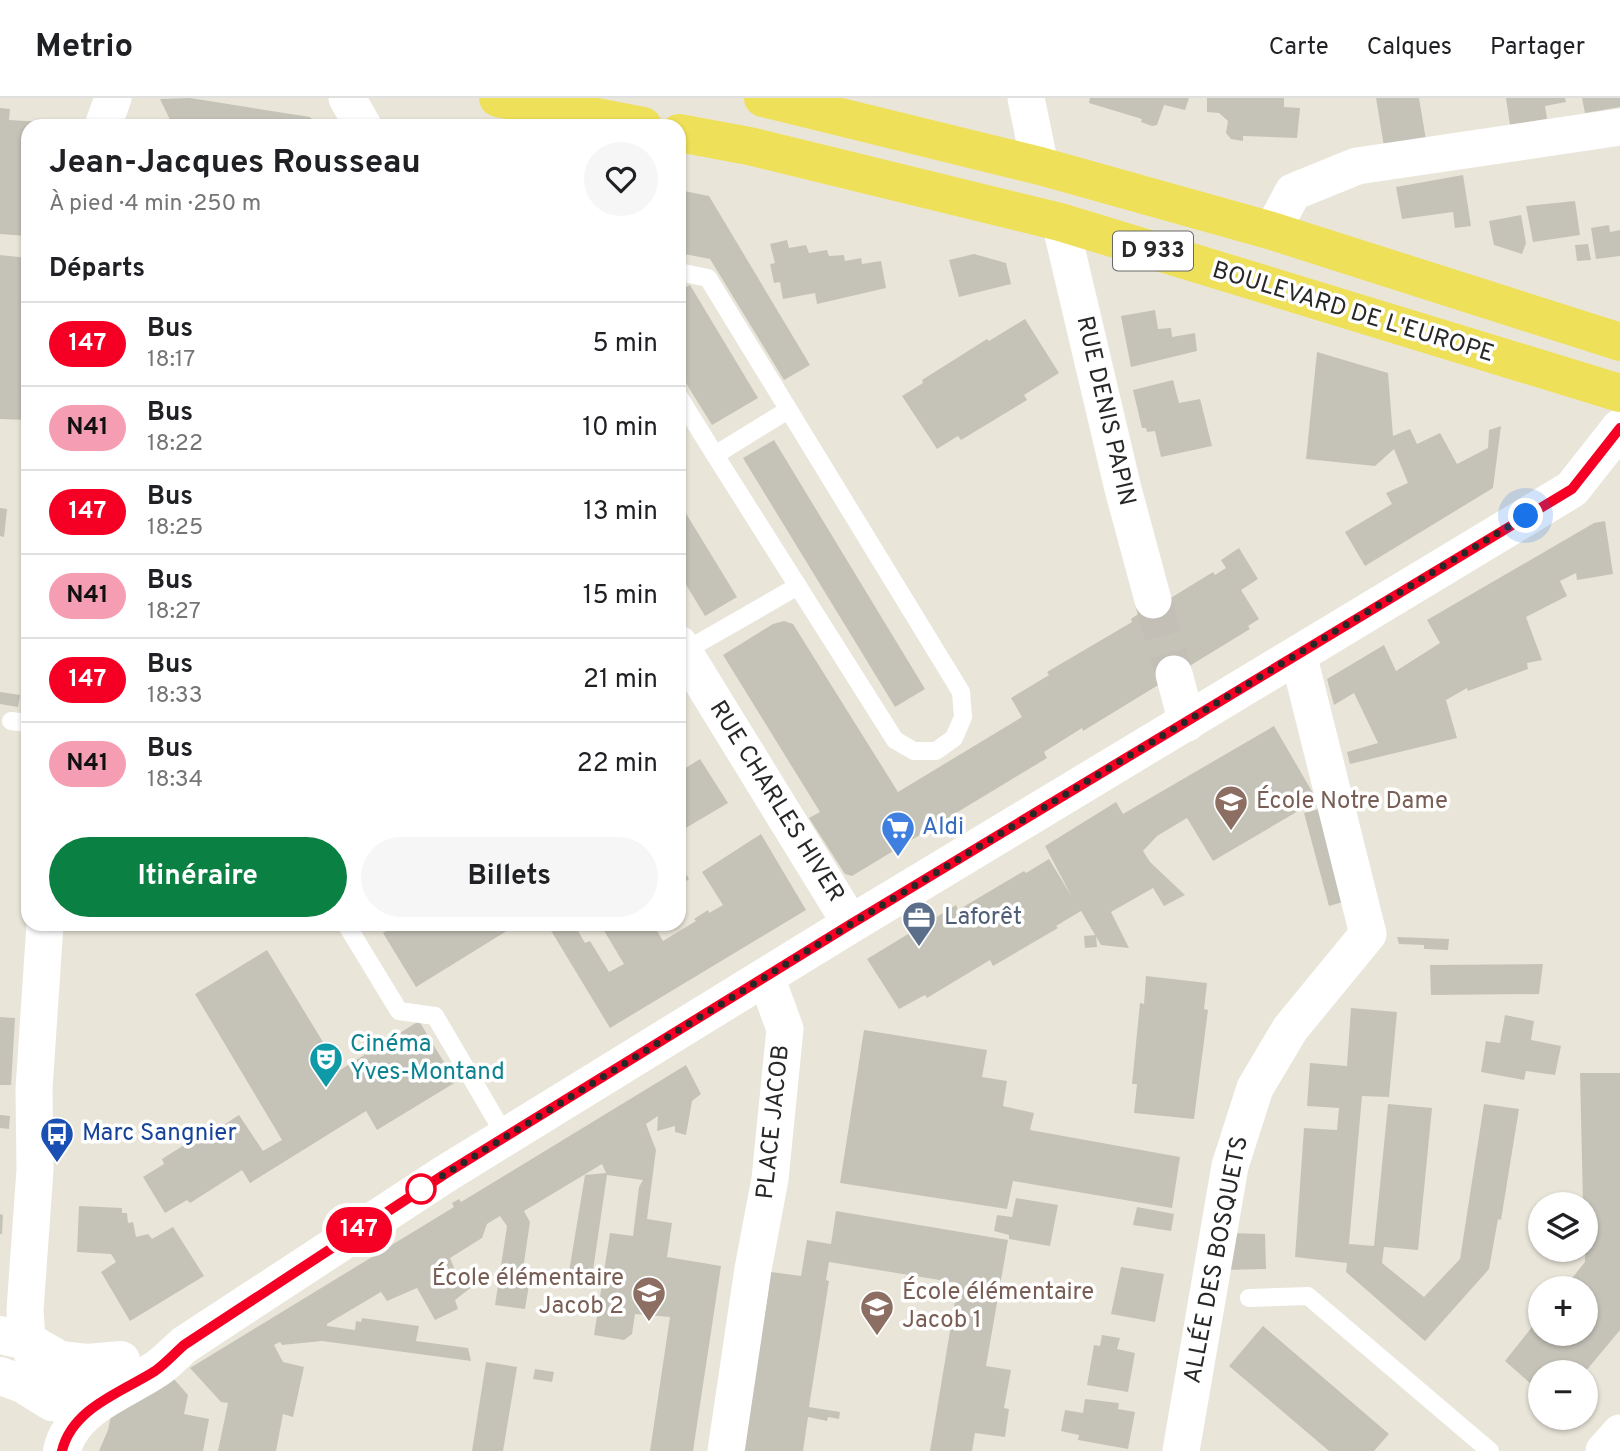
<!DOCTYPE html>
<html lang="fr">
<head>
<meta charset="utf-8">
<style>
	body { margin:0; font-family:Overpass,sans-serif; background:#f6f6f6; color:#202124; height:100vh; display:flex; flex-direction:column; font-size:26px; white-space:nowrap }
	* { box-sizing:border-box; margin:0 }
	p { font-size:23px; color:#757577 }
	.icon { flex:none; width:38px; height:38px; fill:none; stroke:currentColor; stroke-width:2; stroke-linecap:round; stroke-linejoin:round }
	.map { position:relative; flex:1; overflow:hidden }
	.sheet { position:absolute; left:21px; top:21px; width:665px; height:812px; display:flex; flex-direction:column; background:#fff; border-radius:21px; box-shadow:0 2px 5px #0004 }
	.sheet>* { flex:none }
	.badge { padding:0 14px; border-radius:23px; font-size:24px; line-height:46px }
	.buttons { position:absolute; left:1528px; top:1094px; display:grid; gap:14px }
	.buttons a { display:grid; place-items:center; width:70px; height:70px; border-radius:50%; background:#fff; box-shadow:0 2px 5px #0004; font-size:35px }
	.you { position:absolute; width:35px; height:35px; margin:-18px; border:5px solid #fff; border-radius:50%; background:#1a73e8; box-shadow:0 0 0 10px #1a73e833 }
	.map>.badge { position:absolute; translate:-50% -50%; box-shadow:0 0 0 4px #fff }
	h2 { padding:0 28px; font-size:26px; line-height:63px }
	.round { display:grid; place-items:center; flex:none; width:74px; height:74px; border-radius:37px; background:#f6f6f6 }
	.summary { display:flex; align-items:center; justify-content:space-between; height:119px; padding:0 28px }
	h1 { font-size:33px; font-weight:700; line-height:52px }
	.primary-button { display:flex; gap:14px; margin-top:auto; padding:14px 28px }
	.primary-button a { flex:1; height:80px; border-radius:42px; background:#0b8043; color:#fff; font-size:28px; font-weight:700; line-height:80px; text-align:center }
	.primary-button a+a { background:#f6f6f6; color:#202124 }
	ul { padding:0; list-style:none }
	li { display:flex; align-items:center; gap:21px; height:84px; padding:0 28px; border-top:2px solid #e0e0e0 }
	li div { flex:1 }
	li b { display:block; font-size:26px }
	li em { font-style:normal }
	li .badge { min-width:77px; font-weight:700; text-align:center }
	header { display:flex; align-items:center; gap:42px; box-sizing:border-box; height:98px; padding:0 35px; background:#fff; border-bottom:2px solid #e0e0e0 }
	header strong { font-size:33px }
	nav { display:flex; gap:38px; margin-inline-start:auto; font-size:24px }
	.map>svg:first-child { display:block }
</style>
</head>
<body>
<header>
<strong>Metrio</strong>
<nav><a>Carte</a><a>Calques</a><a>Partager</a></nav>
</header>
<div class="map">
<svg width="1620" height="1353" viewBox="0 0 1620 1353">
	<rect width="100%" height="100%" fill="#eae5d9"/>
	<g fill="#c5c3b8">
		<polygon points="190,0 310,19 318,28 173,28 160,1"/>
		<polygon points="1090,0 1189,0 1185,12 1164,7 1157,27 1152,28 1141,24 1142,21 1089,5"/>
		<polygon points="1207,0 1284,0 1284,9 1300,10 1297,40 1243,38 1243,43 1231,41 1226,35 1228,23 1219,15 1207,14"/>
		<polygon points="1376,0 1419,0 1426,42 1384,49"/>
		<polygon points="1506,0 1565,0 1566,4 1545,8 1547,21 1510,27"/>
		<polygon points="1582,0 1620,0 1620,9 1585,15"/>
		<polygon points="0,10 10,11 9,22 43,24 43,28 28,28 28,138 0,136"/>
		<polygon points="1463,77 1471,128 1455,130 1453,114 1402,121 1396,89"/>
		<polygon points="679,92 709,98 810,267 784,282 710,161 679,155"/>
		<polygon points="1575,103 1580,137 1533,144 1526,108"/>
		<polygon points="1521,117 1526,145 1522,156 1494,147 1489,123"/>
		<polygon points="1609,127 1610,134 1620,132 1620,158 1596,161 1591,130"/>
		<polygon points="787,142 789,150 806,147 809,155 827,152 829,158 844,157 845,163 861,160 862,166 881,163 886,190 817,206 815,195 783,201 780,184 774,185 770,166 775,165 770,146"/>
		<polygon points="1588,146 1591,162 1577,163 1575,147"/>
		<polygon points="974,156 1006,165 1011,186 959,199 949,162"/>
		<polygon points="0,157 28,160 28,322 0,321"/>
		<polygon points="690,187 758,300 712,327 679,274 679,193"/>
		<polygon points="1155,212 1158,231 1171,230 1172,239 1195,235 1197,253 1131,269 1121,218"/>
		<polygon points="1025,221 1059,275 1024,297 1027,302 961,342 958,338 937,351 902,298 923,285 922,282 987,241 989,243"/>
		<polygon points="1317,254 1388,275 1393,338 1410,331 1417,346 1440,335 1457,366 1488,350 1489,332 1501,328 1493,390 1365,468 1345,434 1392,406 1386,395 1408,385 1394,351 1375,368 1306,361"/>
		<polygon points="1173,282 1179,305 1200,301 1212,348 1161,359 1155,333 1147,334 1146,330 1142,330 1133,292"/>
		<polygon points="774,342 925,591 895,609 743,360"/>
		<polygon points="679,404 737,499 705,518 679,475"/>
		<polygon points="0,410 7,411 4,439 0,438"/>
		<polygon points="1605,423 1613,476 1577,482 1576,475 1560,483 1567,498 1526,519 1542,562 1527,565 1528,571 1468,593 1467,590 1446,602 1457,640 1350,666 1347,654 1378,645 1354,595 1334,607 1327,581 1384,547 1396,573 1440,545 1427,522 1594,425"/>
		<polygon points="1239,450 1258,481 1241,492 1259,521 1248,528 1250,531 1083,633 1082,630 1044,654 1047,660 852,778 845,776 809,720 820,714 723,557 773,526 784,523 793,526 898,694 1022,619 1011,600 1049,577 1047,574 1132,524 1131,521 1145,511 1169,501 1213,474 1215,477 1226,470 1221,462"/>
		<polygon points="0,594 20,597 18,609 0,606"/>
		<polygon points="1274,628 1317,702 1213,763 1187,720 1157,738 1143,753 1150,764 1185,797 1164,808 1153,790 1111,814 1129,850 1101,847 1081,813 1056,828 1058,830 993,868 990,862 927,900 925,897 899,911 867,861 956,807 958,812 1024,773 1026,775 1049,761 1072,799 1045,748 1116,704 1123,716"/>
		<polygon points="700,661 728,705 679,734 679,674"/>
		<polygon points="1319,711 1343,804 1329,808 1304,715"/>
		<polygon points="761,736 806,812 610,930 547,826 574,826 585,845 590,843 609,874 624,866 600,826 653,826 663,843 696,823 694,821 708,812 709,815 723,807 702,774"/>
		<polygon points="679,766 689,781 679,788"/>
		<polygon points="397,826 518,826 416,889 383,835"/>
		<polygon points="1096,837 1097,849 1085,850 1084,838"/>
		<polygon points="1397,839 1449,841 1448,852 1424,851 1424,847 1399,846"/>
		<polygon points="267,852 340,972 419,923 456,984 377,1032 366,1013 250,1085 242,1072 190,1105 187,1102 165,1115 143,1079 164,1066 162,1061 216,1027 219,1030 239,1017 263,1053 282,1042 195,896"/>
		<polygon points="1543,866 1539,896 1431,897 1430,867"/>
		<polygon points="1146,878 1207,885 1204,911 1208,912 1194,1021 1134,1015 1137,986 1132,986 1140,905 1144,906"/>
		<polygon points="1351,910 1397,914 1389,999 1362,998 1349,1146 1374,1148 1388,1006 1432,1010 1418,1152 1384,1149 1382,1165 1424,1199 1460,1161 1484,1006 1519,1011 1501,1122 1498,1121 1489,1171 1425,1243 1346,1174 1347,1165 1295,1159 1304,1030 1337,1032 1339,1010 1307,1008 1310,965 1347,968"/>
		<polygon points="1505,917 1534,923 1531,942 1561,948 1555,977 1526,973 1524,982 1481,974 1486,943 1500,945"/>
		<polygon points="0,919 15,920 11,987 0,987"/>
		<polygon points="864,932 987,952 982,979 1007,983 1003,1008 1034,1015 1030,1032 1180,1059 1172,1110 1013,1083 1007,1111 840,1085"/>
		<polygon points="686,967 701,996 692,1003 686,1037 675,1034 675,1028 657,1033 658,1018 646,1026 656,1052 647,1121 672,1125 667,1159 721,1168 693,1353 650,1353 670,1219 635,1216 632,1236 624,1242 594,1237 610,1135 633,1138 639,1089 643,1082 607,1077 591,1186 563,1183 564,1173 569,1174 585,1077 606,1075 602,1066 524,1113 530,1124 521,1185 529,1187 525,1211 495,1207 507,1128 500,1118 487,1126 482,1140 450,1160 459,1182 464,1178 462,1175 465,1173 473,1188 455,1202 458,1211 435,1222 417,1190 387,1203 381,1194 327,1226 327,1228 355,1232 356,1223 361,1224 362,1220 419,1228 416,1243 468,1250 471,1263 322,1243 282,1247 280,1244 274,1247 283,1264 304,1269 293,1319 283,1316 276,1353 218,1353 228,1305 221,1304 190,1270 454,1109 452,1105 459,1101 461,1104"/>
		<polygon points="1580,975 1620,975 1620,1232 1585,1274 1540,1274 1540,1294 1505,1263 1540,1219 1540,1236 1586,1236 1586,1190 1564,1190 1585,1164 1586,1106 1583,1106"/>
		<polygon points="0,1017 10,1018 9,1031 0,1030"/>
		<polygon points="1016,1100 1058,1107 1050,1148 1009,1141 1009,1137 994,1133 997,1117 1012,1119"/>
		<polygon points="79,1108 122,1110 122,1115 127,1115 128,1125 133,1124 136,1139 148,1136 152,1141 173,1129 204,1178 130,1223 101,1174 116,1164 111,1156 77,1154"/>
		<polygon points="1137,1109 1174,1116 1171,1133 1133,1127"/>
		<polygon points="836,1113 1008,1142 986,1268 1011,1272 1004,1310 1009,1311 1005,1339 975,1335 972,1353 930,1353 958,1185 829,1164 826,1182 829,1183 809,1309 840,1314 839,1321 828,1319 827,1323 808,1319 803,1353 744,1353 771,1174 801,1178 807,1142 831,1146"/>
		<polygon points="0,1116 3,1117 2,1136 0,1136"/>
		<polygon points="1228,1135 1265,1136 1266,1171 1222,1172"/>
		<polygon points="1121,1169 1164,1176 1155,1224 1111,1216"/>
		<polygon points="1263,1228 1389,1336 1374,1353 1329,1353 1229,1268"/>
		<polygon points="1102,1237 1120,1240 1117,1251 1135,1255 1128,1294 1087,1287 1094,1247 1100,1248"/>
		<polygon points="486,1264 517,1269 503,1353 472,1353"/>
		<polygon points="535,1271 554,1274 552,1284 533,1281"/>
		<polygon points="173,1280 188,1297 184,1316 209,1321 203,1353 99,1353 108,1332 111,1317"/>
		<polygon points="1085,1301 1119,1305 1118,1311 1135,1314 1128,1351 1078,1342 1079,1337 1061,1333 1065,1312 1083,1315"/>
	</g>
	<g fill="none" stroke-linecap="round" stroke-linejoin="round">
		<polyline stroke="#c3bfb6" stroke-width="37" stroke-dasharray="37 18" stroke-linecap="butt" points="1153,502 1174,576"/>
		<g stroke="#fff" stroke-width="18">
			<polyline points="679,174 708,180 961,594 963,619 954,640 936,653 914,653 895,642 715,357"/>
			<polyline points="679,299 715,357 788,312"/>
			<polyline points="683,554 798,488"/>
			<polyline points="11,623 28,625"/>
			<polyline points="346,826 399,913 435,918 506,1039"/>
			<polyline points="1249,1200 1308,1198 1490,1353"/>
		</g>
		<g stroke="#fff" stroke-width="37">
			<polyline points="347,0 363,28"/>
			<polyline points="1026,0 1040,68"/>
			<polyline points="103,28 113,0"/>
			<polyline points="1060,124 1123,391 1153,502"/>
			<polyline points="1272,133 1293,94 1357,68 1620,29"/>
			<polyline points="679,546 851,826"/>
			<polyline points="1174,576 1187,625"/>
			<polyline points="39,1271 27,1243 25,1212 35,1072 34,991 45,826"/>
			<polyline points="726,1353 753,1171 770,1081 785,931 766,879"/>
			<polyline points="1181,1353 1230,1068 1255,990 1290,931 1368,836 1298,556"/>
			<polyline points="1604,1353 1620,1335"/>
		</g>
		<g stroke="#fff" stroke-width="38">
			<polyline points="0,1237 27,1243 60,1262 87,1265 121,1262"/>
			<polyline points="0,1278 23,1286 52,1304 76,1307"/>
			<polyline points="52,1304 83,1285 118,1270"/>
			<path d="M62,1353C71,1310 122,1294 155,1272C165,1266 174,1256 184,1247L445,1076L851,826L1572,391L1620,330"/>
		</g>
		<g stroke="#efe059" stroke-width="38">
			<polyline points="498,0 643,28"/>
			<polyline points="763,0 1040,68 1272,133 1620,244"/>
			<polyline points="679,35 749,48 1060,124 1620,295"/>
		</g>
	</g>
	<g fill="none" stroke-linecap="round" stroke-linejoin="round">
		<g stroke="#fff" stroke-width="16">
			<path id="line" d="M62,1353C72,1310 122,1294 155,1273C165,1266 174,1256 184,1247L445,1076L851,826L1572,391L1620,330"/>
		</g>
		<use href="#line" stroke="#f50024" stroke-width="10"/>
		<polyline stroke="#282828" stroke-width="7" stroke-dasharray="0 12.6" points="421,1091 851,826 1526,418"/>
	</g>
	<defs>
		<g id="school-pin" transform="scale(1.75)"><path d="M0 17L-7.5 6A9.5 9.5 0 1 1 7.5 6Z" fill="#8d6e63" stroke="#fff"/><path d="M0-5L7-2L0 1L-7-2ZM-4 1L0 2.5L4 1V4Q0 6-4 4Z" fill="#fff"/></g>
		<g id="supermarket-pin" transform="scale(1.75)"><path d="M0 17L-7.5 6A9.5 9.5 0 1 1 7.5 6Z" fill="#3f7fe0" stroke="#fff"/><path d="M-6-5.5h2.5l.6 2H6L4.5 2H-2.5L-4.4-4H-6ZM-1.5 3.2a1.3 1.3 0 1 0 .1 0ZM3 3.2a1.3 1.3 0 1 0 .1 0Z" fill="#fff"/></g>
		<g id="office-pin" transform="scale(1.75)"><path d="M0 17L-7.5 6A9.5 9.5 0 1 1 7.5 6Z" fill="#5c6f8a" stroke="#fff"/><path d="M-6-3h4V-5.5h4V-3h4V5H-6ZM-1-4.5V-3h2v-1.5ZM-6 0V1H6V0Z" fill="#fff"/></g>
		<g id="theatre-pin" transform="scale(1.75)"><path d="M0 17L-7.5 6A9.5 9.5 0 1 1 7.5 6Z" fill="#0f9aa8" stroke="#fff"/><path d="M-5-5.5Q0-4 5-5.5V0Q5 5 0 6Q-5 5-5 0ZM-3.3-2.5H-1v1.5H-3.3ZM1-2.5H3.3v1.5H1ZM-2.8 1Q0 5.5 2.8 1Z" fill="#fff"/></g>
		<g id="bus-pin" transform="scale(1.75)"><path d="M0 17L-7.5 6A9.5 9.5 0 1 1 7.5 6Z" fill="#1a4fb4" stroke="#fff"/><path d="M-5-6H5V4H4V6H2V4H-2V6H-4V4H-5ZM-3.5-4V0h7V-4ZM-3.5 1.2v1.5H-2V1.2ZM2 1.2v1.5H3.5V1.2Z" fill="#fff"/></g>
	</defs>
	<g fill-rule="evenodd">
		<use href="#school-pin" x="1231" y="704"/>
		<use href="#supermarket-pin" x="898" y="730"/>
		<use href="#office-pin" x="919" y="820"/>
		<use href="#theatre-pin" x="326" y="961"/>
		<use href="#bus-pin" x="57" y="1036"/>
		<use href="#school-pin" x="649" y="1195"/>
		<use href="#school-pin" x="877" y="1209"/>
	</g>
	<circle fill="#fff" stroke="#f50024" stroke-width="3.5" cx="421" cy="1091" r="14"/>
	<g text-anchor="middle" dominant-baseline="central" stroke-width="7" stroke-linejoin="round" paint-order="stroke">
		<rect fill="#fff" stroke="#686868" stroke-width="2" x="1113" y="133.5" width="80" height="39" rx="5"/>
		<g font-size="23" font-weight="bold" fill="#282828">
			<text x="1153" y="153">D 933</text>
		</g>
		<g font-size="24" fill="#282828" stroke="#fff">
			<text transform="translate(1353 215) rotate(17)">BOULEVARD DE L'EUROPE</text>
			<text transform="translate(1105 313) rotate(77)">RUE DENIS PAPIN</text>
			<text transform="translate(776 704) rotate(58)">RUE CHARLES HIVER</text>
			<text transform="translate(774 1024) rotate(-84)">PLACE JACOB</text>
			<text transform="translate(1217 1162) rotate(-79)">ALLÉE DES BOSQUETS</text>
		</g>
		<g font-size="24" fill="#785e54" stroke="#fff" text-anchor="start">
			<text x="1256" y="704">École Notre Dame</text>
			<text x="624" y="1181" text-anchor="end">École élémentaire<tspan x="624" dy="28">Jacob 2</tspan></text>
			<text x="902" y="1195">École élémentaire<tspan x="902" dy="28">Jacob 1</tspan></text>
		</g>
		<g font-size="24" fill="#366cbe" stroke="#fff" text-anchor="start">
			<text x="922" y="730">Aldi</text>
		</g>
		<g font-size="24" fill="#4e5e75" stroke="#fff" text-anchor="start">
			<text x="944" y="820">Laforêt</text>
		</g>
		<g font-size="24" fill="#0d838f" stroke="#fff" text-anchor="start">
			<text x="350" y="947">Cinéma<tspan x="350" dy="28">Yves-Montand</tspan></text>
		</g>
		<g font-size="24" fill="#164399" stroke="#fff" text-anchor="start">
			<text x="82" y="1036">Marc Sangnier</text>
		</g>
	</g>
</svg>
<div class="buttons">
<a><svg class="icon" aria-label="layers" viewBox="0 0 24 24"><path d="M12 4l9 5-9 5-9-5zM3 14l9 5 9-5"/></svg></a>
<a>+</a>
<a>−</a>
</div>
<div class="you" style="left:1526px;top:418px"></div>
<b class="badge" style="left:359px;top:1132px;background:#f50024;color:#fff">147</b>
<section class="sheet">
<div class="summary"><div><h1>Jean-Jacques Rousseau</h1><p>À pied · 4 min · 250 m</p></div><a class="round"><svg class="icon" aria-label="heart" viewBox="0 0 24 24"><path d="M12 20l-8-8c-3-5 5-10 8-4 3-6 11-1 8 4z"/></svg></a></div>
<h2>Départs</h2>
<ul>
<li><span class="badge" style="background:#f50024;color:#fff">147</span><div><b>Bus</b><p>18:17</p></div><em>5 min</em></li>
<li><span class="badge" style="background:#f59eb3;color:#111">N41</span><div><b>Bus</b><p>18:22</p></div><em>10 min</em></li>
<li><span class="badge" style="background:#f50024;color:#fff">147</span><div><b>Bus</b><p>18:25</p></div><em>13 min</em></li>
<li><span class="badge" style="background:#f59eb3;color:#111">N41</span><div><b>Bus</b><p>18:27</p></div><em>15 min</em></li>
<li><span class="badge" style="background:#f50024;color:#fff">147</span><div><b>Bus</b><p>18:33</p></div><em>21 min</em></li>
<li><span class="badge" style="background:#f59eb3;color:#111">N41</span><div><b>Bus</b><p>18:34</p></div><em>22 min</em></li>
</ul>
<div class="primary-button"><a>Itinéraire</a><a>Billets</a></div>
</section>
</div>
</body>
</html>
